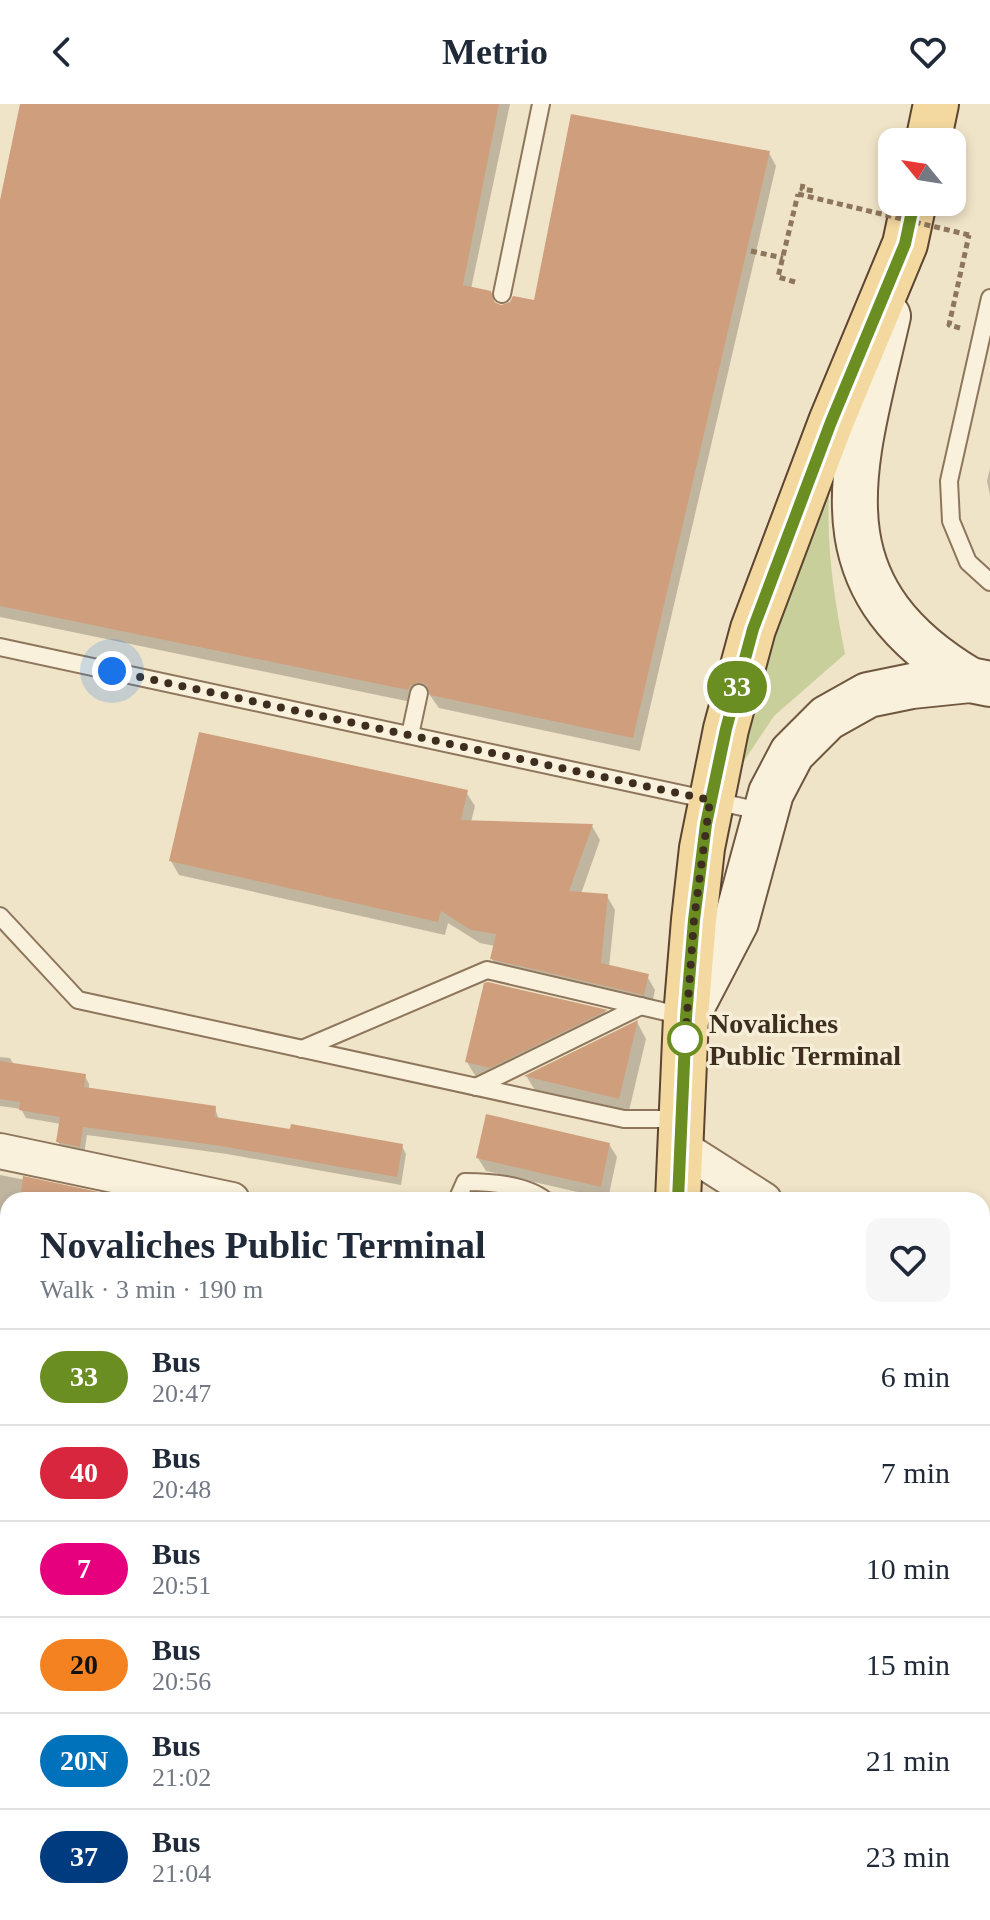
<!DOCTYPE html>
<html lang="en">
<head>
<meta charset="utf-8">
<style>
	body { margin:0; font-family:"Times New Roman",serif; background:#f6f6f7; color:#1f2937; height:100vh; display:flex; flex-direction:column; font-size:30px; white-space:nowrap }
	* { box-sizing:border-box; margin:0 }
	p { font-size:26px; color:#747a83 }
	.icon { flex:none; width:44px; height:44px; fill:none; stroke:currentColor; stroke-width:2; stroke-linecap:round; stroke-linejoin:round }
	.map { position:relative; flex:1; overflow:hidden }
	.drawer { position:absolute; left:0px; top:1088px; width:990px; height:728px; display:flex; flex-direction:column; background:#fff; border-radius:24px 24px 0 0; box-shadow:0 4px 12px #0003 }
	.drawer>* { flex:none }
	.badge { padding:0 16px; border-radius:26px; font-size:28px; line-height:52px }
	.needle { width:52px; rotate:300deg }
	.fabs { position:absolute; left:878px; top:24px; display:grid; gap:16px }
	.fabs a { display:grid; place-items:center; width:88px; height:88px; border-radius:16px; background:#fff; box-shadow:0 4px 12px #0003; font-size:40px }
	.you { position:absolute; width:40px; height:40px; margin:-20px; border:6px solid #fff; border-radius:50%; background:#1a73e8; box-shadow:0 0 0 12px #1a73e833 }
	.map>.badge { position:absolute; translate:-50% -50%; box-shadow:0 0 0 4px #fff }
	.round { display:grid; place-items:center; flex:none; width:84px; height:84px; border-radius:16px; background:#f6f6f7 }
	.head { display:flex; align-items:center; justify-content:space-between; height:136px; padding:0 40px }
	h1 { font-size:38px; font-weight:700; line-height:60px }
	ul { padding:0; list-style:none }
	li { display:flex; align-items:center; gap:24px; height:96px; padding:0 40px; border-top:2px solid #e0e1e3 }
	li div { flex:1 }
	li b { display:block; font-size:30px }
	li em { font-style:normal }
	li .badge { min-width:88px; font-weight:700; text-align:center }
	header { display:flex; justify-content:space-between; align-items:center; height:104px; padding:0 40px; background:#fff; font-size:36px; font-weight:700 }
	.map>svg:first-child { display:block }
</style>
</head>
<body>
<header><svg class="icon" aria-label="back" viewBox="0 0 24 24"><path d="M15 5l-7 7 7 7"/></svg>Metrio<svg class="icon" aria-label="heart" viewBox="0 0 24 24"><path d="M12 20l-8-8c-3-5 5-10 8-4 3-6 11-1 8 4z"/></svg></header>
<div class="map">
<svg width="990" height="1816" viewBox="0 0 990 1816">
	<rect width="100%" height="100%" fill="#f0e4c8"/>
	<path fill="#c9cf9b" d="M830,379C825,439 834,492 845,550L774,612L738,666L763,523Z"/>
	<g fill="#0003">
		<polygon points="22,0 510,0 471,185 490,189 497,202 535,199 769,49 776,62 640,647 439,604 429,590 418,594 416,599 0,513 0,106"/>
		<polygon points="990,364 990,391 987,377"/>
		<polygon points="466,688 475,702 471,718 592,722 600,736 581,790 607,792 615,806 609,863 647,872 655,886 651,904 500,869 492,855 495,842 480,839 448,819 445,831 179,771 171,757"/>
		<polygon points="488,880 607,908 616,923 500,980 477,975 467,958"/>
		<polygon points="637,918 646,935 628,1011 536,988 527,973"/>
		<polygon points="0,953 10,954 14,961 85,972 89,980 89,985 215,1004 219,1016 402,1042 406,1050 401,1081 227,1050 87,1031 84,1051 63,1046 58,1038 61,1020 26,1014 21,1005 0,1002"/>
		<polygon points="609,1040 617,1053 608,1095 486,1067 478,1054"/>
		<polygon points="0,1071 118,1094 119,1096 8,1096 8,1164 0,1163"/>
		<polygon points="0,1232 8,1237 8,1291 0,1287"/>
		<polygon points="982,1242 990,1243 990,1271 982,1266"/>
		<polygon points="990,1311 990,1467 982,1468 982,1324"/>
		<polygon points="0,1430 8,1451 8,1661 0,1658"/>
		<polygon points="982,1502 990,1505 990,1704 982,1699"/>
		<polygon points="8,1752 8,1808 43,1808 55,1816 0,1816 0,1767"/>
		<polygon points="180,1808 261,1808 259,1816 178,1816"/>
		<polygon points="705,1808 960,1808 974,1816 714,1816"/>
	</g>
	<g fill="#cf9f7d">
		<polygon points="20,0 499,0 463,181 491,187 494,198 501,201 510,198 513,192 534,196 571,10 770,47 633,634 430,591 427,581 421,578 411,581 408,586 0,502 0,96"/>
		<polygon points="199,628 468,686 461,716 593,720 569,787 608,790 601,859 649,870 644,891 490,855 496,830 471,826 441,807 438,818 169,757"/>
		<polygon points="488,878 608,906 490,964 465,958 484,879"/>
		<polygon points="638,916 619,995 524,972"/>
		<polygon points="0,957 86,970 84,983 216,1002 215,1013 290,1025 291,1020 403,1040 397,1073 221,1042 83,1023 80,1043 56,1038 60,1013 19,1006 20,998 0,995"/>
		<polygon points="486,1010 610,1039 601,1083 476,1054"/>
		<polygon points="23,1072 108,1090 108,1096 20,1096"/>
	</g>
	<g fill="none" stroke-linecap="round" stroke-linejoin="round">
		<g stroke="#8d765c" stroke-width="20">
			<g id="lane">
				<polyline points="502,190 541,0"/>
				<polyline points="990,194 949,377 951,417 968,458 990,478"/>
				<polyline points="0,543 765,708"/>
				<polyline points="410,631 419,589"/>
				<polyline points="0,812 78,896 624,1015 681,1015"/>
				<polyline points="302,945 487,866 683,912"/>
				<polyline points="476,983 641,902"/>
				<path d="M457,1096L465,1078C490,1078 525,1080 545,1096"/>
			</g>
		</g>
		<g stroke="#8d765c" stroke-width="38">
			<g id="street">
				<polyline points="681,1043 764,1096"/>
				<polyline points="0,1047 232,1096"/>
				<polyline points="0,1207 8,1212"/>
				<polyline points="982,1218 990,1222"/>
				<polyline points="0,1363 8,1359"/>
				<polyline points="982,1478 990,1483"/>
				<polyline points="982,1732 990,1737"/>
				<polyline points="106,1816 108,1808"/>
			</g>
		</g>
		<g stroke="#6f573f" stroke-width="48">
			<g id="secondary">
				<path d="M888,212C853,365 809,480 970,576"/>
				<polyline points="687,912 736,818 771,689 792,649 827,614 868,591 912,582 970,576 990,580"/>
			</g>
		</g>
		<g stroke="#5b4430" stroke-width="48">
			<g id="primary">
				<polyline points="928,38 936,0"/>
				<polyline points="678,1096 686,913 694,816 702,744 726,625 753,525 831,318 905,140 914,98"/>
				<polyline points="533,1816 535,1808"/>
			</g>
		</g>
		<g stroke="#8d765c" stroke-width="5" stroke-dasharray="6 4" stroke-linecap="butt">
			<polyline points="803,80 802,85 814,87"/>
			<polyline points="751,147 783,154"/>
			<polyline points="795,178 778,173 798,90"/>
			<polyline points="960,224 949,221 969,131"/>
		</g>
		<use href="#lane" stroke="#faf1dc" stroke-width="16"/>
		<use href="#street" stroke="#faf1dc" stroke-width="34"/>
		<use href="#secondary" stroke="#faf1dc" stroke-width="44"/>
		<use href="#primary" stroke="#f3d9a0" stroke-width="44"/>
		<polyline stroke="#8d765c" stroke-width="5" stroke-dasharray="6 4" stroke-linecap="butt" points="798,90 969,131"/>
	</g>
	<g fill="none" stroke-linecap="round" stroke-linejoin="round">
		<g stroke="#fff" stroke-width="18">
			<polyline id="line" points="678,1096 686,913 694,816 706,720 726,625 753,525 831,318 905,140 914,98"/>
		</g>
		<use href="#line" stroke="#6b8e23" stroke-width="12"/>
		<polyline stroke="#3d2e20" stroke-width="8" stroke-dasharray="0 14.4" points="112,567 710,696 694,816 685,938 685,935"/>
	</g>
	<circle fill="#fff" stroke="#6b8e23" stroke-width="4" cx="685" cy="935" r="16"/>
	<g text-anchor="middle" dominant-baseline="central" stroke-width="7" stroke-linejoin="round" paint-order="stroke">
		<g font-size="28" font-weight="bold" fill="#3d2e20" stroke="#f7eed8" text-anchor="start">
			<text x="709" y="919">Novaliches<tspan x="709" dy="32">Public Terminal</tspan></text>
		</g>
	</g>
</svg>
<div class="fabs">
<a><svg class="needle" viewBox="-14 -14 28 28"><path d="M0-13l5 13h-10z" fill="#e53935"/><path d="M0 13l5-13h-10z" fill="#747a83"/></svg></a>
</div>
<div class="you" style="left:112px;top:567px"></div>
<b class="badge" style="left:737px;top:583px;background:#6b8e23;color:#fff">33</b>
<section class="drawer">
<div class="head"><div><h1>Novaliches Public Terminal</h1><p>Walk · 3 min · 190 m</p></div><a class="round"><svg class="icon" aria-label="heart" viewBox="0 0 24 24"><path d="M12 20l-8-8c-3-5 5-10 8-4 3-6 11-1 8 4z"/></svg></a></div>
<ul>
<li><span class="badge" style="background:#6b8e23;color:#fff">33</span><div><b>Bus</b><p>20:47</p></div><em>6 min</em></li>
<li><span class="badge" style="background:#d7263d;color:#fff">40</span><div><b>Bus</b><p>20:48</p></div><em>7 min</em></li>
<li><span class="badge" style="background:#e6007e;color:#fff">7</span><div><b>Bus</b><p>20:51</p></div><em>10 min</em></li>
<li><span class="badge" style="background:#f58220;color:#111">20</span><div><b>Bus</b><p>20:56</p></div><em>15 min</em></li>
<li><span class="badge" style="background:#0072bc;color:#fff">20N</span><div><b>Bus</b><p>21:02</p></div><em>21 min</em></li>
<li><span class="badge" style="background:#003b80;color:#fff">37</span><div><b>Bus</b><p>21:04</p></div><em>23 min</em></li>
</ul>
</section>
</div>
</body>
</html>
